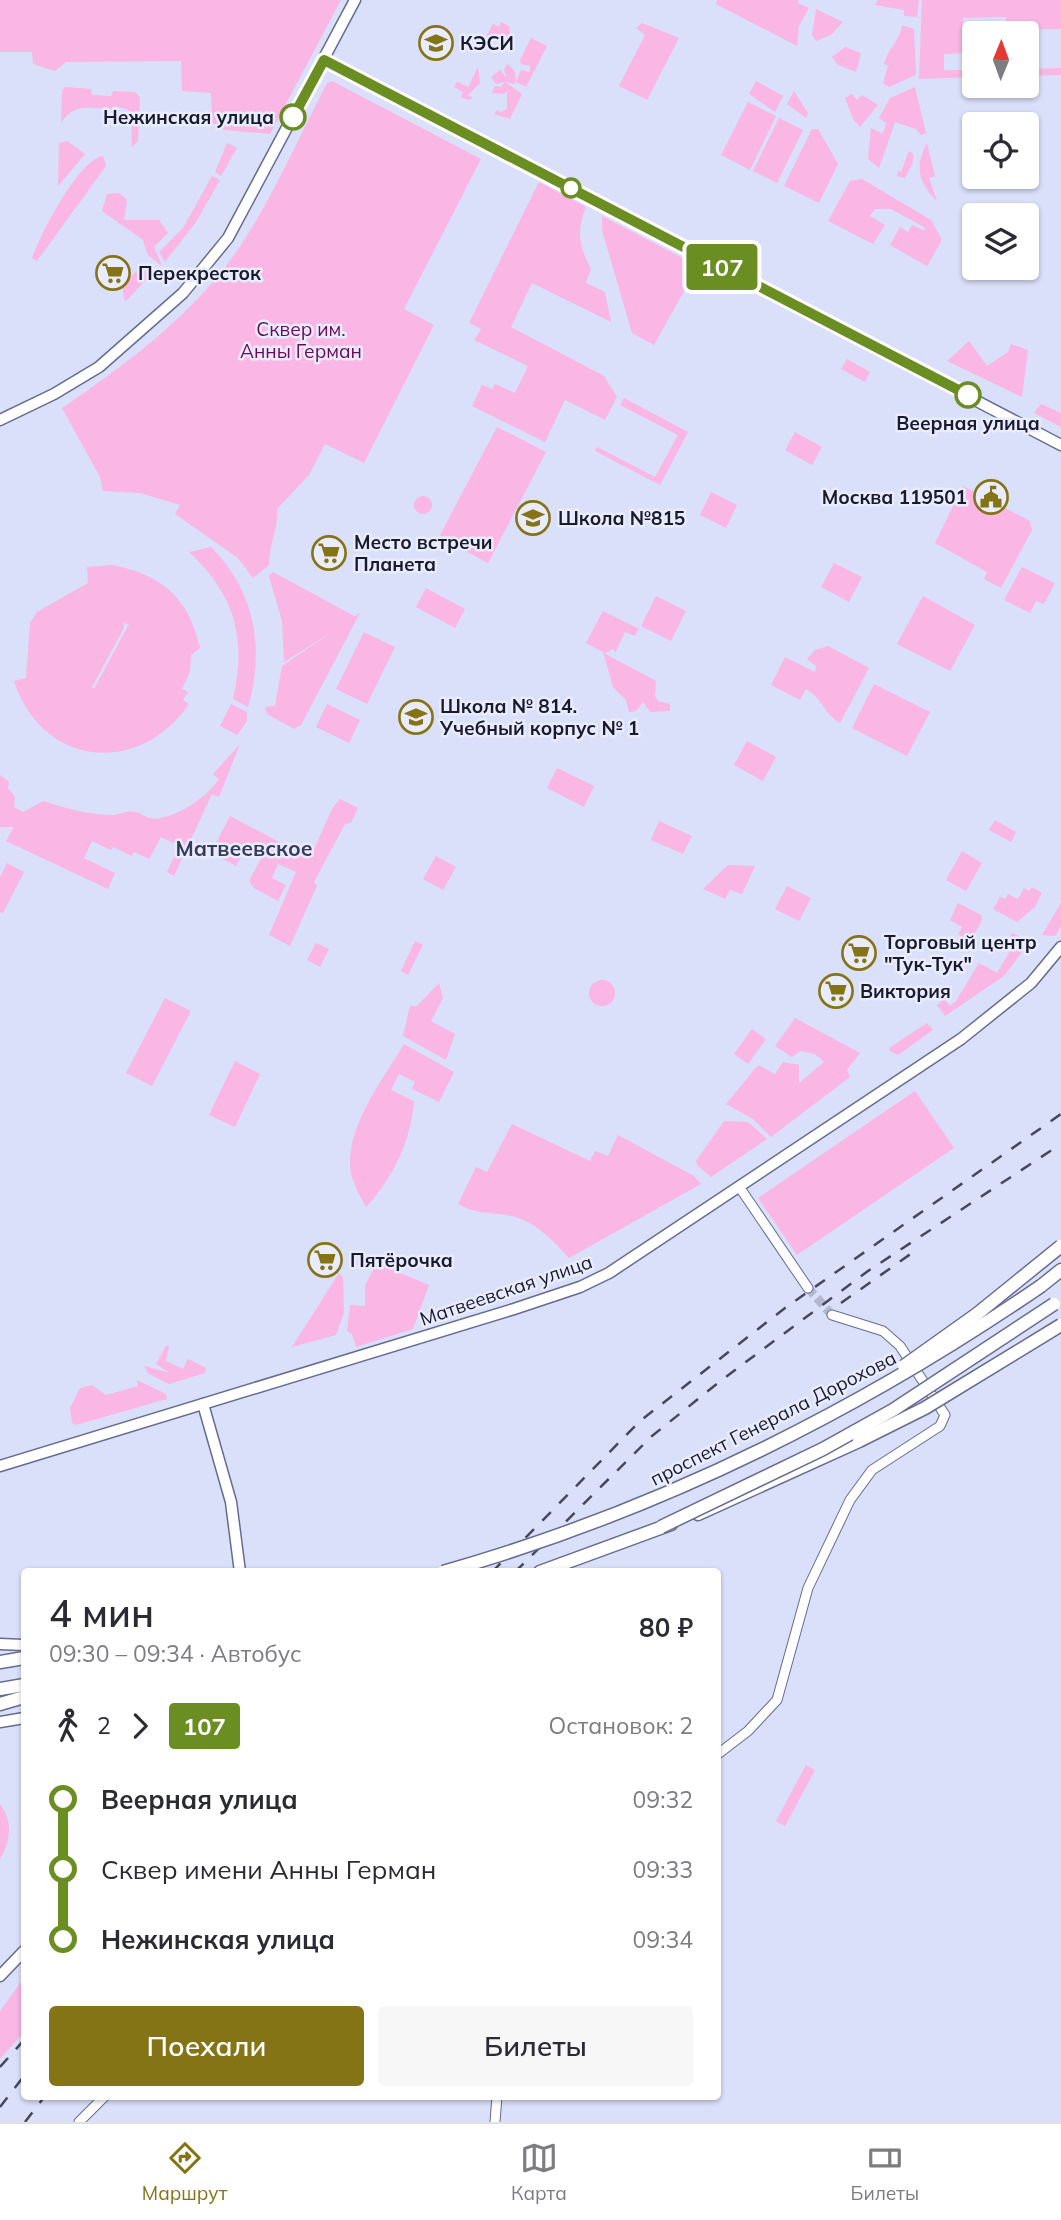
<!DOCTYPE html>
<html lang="ru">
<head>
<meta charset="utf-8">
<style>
	body { margin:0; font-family:Mulish,sans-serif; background:#f7f7f7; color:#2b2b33; height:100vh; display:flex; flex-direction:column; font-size:26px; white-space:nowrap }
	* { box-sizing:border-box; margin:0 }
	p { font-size:23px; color:#7c7c81 }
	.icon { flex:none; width:38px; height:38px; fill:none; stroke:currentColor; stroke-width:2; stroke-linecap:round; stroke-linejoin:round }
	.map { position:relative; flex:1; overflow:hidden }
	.drawer { position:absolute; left:21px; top:1568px; width:700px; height:532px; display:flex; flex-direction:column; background:#fff; border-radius:7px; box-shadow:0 2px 5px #0004 }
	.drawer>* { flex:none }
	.badge { padding:0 14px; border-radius:5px; font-size:24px; line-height:46px }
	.needle { width:46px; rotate:1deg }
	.controls { position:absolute; left:962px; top:21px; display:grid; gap:14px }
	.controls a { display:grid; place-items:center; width:77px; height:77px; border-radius:7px; background:#fff; box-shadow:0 2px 5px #0004; font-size:35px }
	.map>.badge { position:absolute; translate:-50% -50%; box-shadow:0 0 0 4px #fff }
	.legs { display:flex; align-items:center; gap:10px; height:77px; padding:0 28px; font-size:23px }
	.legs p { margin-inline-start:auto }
	.summary { display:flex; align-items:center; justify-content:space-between; height:119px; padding:0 28px }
	h1 { font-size:38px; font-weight:600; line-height:52px }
	.cta { display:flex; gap:14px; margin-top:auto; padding:14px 28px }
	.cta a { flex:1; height:80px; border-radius:7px; background:#857416; color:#fff; font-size:28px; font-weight:600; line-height:80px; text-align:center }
	.cta a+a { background:#f7f7f7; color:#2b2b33 }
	ul { padding:0 28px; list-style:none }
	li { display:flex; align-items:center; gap:24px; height:70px; font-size:26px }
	li i { display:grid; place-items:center; width:10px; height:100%; margin:0 9px; background:currentColor }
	li i::after { content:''; width:18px; height:18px; margin:-9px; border:5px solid; border-radius:50%; background:#fff }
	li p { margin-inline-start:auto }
	li:first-child i { background:linear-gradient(#0000 50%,currentColor 0) }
	li:last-child i { background:linear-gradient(currentColor 50%,#0000 0) }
	.tab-bar { display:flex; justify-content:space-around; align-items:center; height:98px; border-top:2px solid #e1e1e2; background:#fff; font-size:19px; color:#7c7c81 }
	.tab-bar a { display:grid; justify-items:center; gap:4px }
	.tab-bar .active { color:#857416 }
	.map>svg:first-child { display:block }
</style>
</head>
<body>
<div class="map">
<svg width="1061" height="2122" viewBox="0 0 1061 2122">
	<rect width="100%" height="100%" fill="#dadffa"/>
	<g fill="#fab6e5" fill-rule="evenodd">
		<polygon points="0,0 341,0 270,134 225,130 212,123 211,93 182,91 181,61 66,62 55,71 33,64 32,52 0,52"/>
		<polygon points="717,0 799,0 798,3 809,8 799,26 797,46 716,4"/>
		<polygon points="878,0 919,0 917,17 904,16 904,10 875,5"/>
		<polygon points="922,0 1061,0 1061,29 1006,30 1006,17 963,18 963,53 944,54 944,70 975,70 975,77 919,79"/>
		<polygon points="816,9 843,22 831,35 816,41 812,35"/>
		<polygon points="501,22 509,26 510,34 515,37 508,47 500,45 497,36 486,37 493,24 499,27"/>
		<polygon points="642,23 679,38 647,100 619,86 645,35 636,28"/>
		<path d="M902,25L914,29L916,75L889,87L883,83L888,66L884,64C888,48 900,42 902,25Z"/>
		<polygon points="531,38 547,46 526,87 516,82 521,70 530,72 530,66 521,64 520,60"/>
		<polygon points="845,47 861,53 856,72 838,65 832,57"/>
		<path d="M507,64C514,68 517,75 515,84L505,82L522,94L510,119L494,114L497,110L501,112L507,109V93L512,89L503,94L492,93L495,86L501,87L505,82L496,84L491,77L500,70L507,78L504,70Z"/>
		<polygon points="478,67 480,83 468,95 473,98 468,100 461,97 463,92 454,87 457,82 468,87"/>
		<polygon points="1061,68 1061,75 1027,76 1027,69"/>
		<path d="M332,81L481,159L404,309L434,325L364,463L325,444L309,475L277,509C279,528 269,544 269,565L253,578L238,558L175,514L180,505L140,493L103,491L100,477L62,408C127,364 194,314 239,248C273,197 299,137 327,83Z"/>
		<polygon points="756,81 783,96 775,112 749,94"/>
		<path d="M65,87L91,89L92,95L111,96L113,91L135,92L140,97L138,141L132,147L131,115L127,109L113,106L112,109C91,108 74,102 61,123L62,91Z"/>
		<polygon points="915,87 926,133 921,135 916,129 895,122 879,168 868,159 871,128 883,134 886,123 879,118 890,98"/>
		<polygon points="794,91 808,113 806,118 787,104"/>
		<polygon points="852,94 857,100 862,95 878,105 860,127 853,119 845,98"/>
		<polygon points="748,102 776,116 750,170 721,155"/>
		<polygon points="779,118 803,130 777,183 753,171"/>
		<polygon points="812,129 818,129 838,164 819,203 784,186"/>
		<polygon points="67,141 85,154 58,186 59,143"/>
		<polygon points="227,143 237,148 221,176 215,172"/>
		<path d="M927,143L935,176L929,178L937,201C919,184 914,166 927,143Z"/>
		<path d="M909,151L913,154C914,167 909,168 905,178L897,176L898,171L901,172Z"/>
		<path d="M103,156L106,166L37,261L32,258C40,235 78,160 103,156Z"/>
		<polygon points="212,176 220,180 196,222 165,262 159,252 183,228"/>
		<polygon points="862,179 931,220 942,240 927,266 890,245 900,227 908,232 912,225 925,231 924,227 891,209 875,209 870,216 885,225 873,244 828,221 850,181"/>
		<path d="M539,182L586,207C576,231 579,247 591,269L586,283L605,292L611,322L532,283L511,327L604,376L617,397L605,420L565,400L545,442L472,406L482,385L492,389L495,384L515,393L528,366L474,340L481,329L469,323Z"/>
		<polygon points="119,193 127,200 124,220 159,220 168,233 154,247 162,266 148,255 143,240 102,211 107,194"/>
		<polygon points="602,216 698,266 654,345 632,333 602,230"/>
		<polygon points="143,264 153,272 125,302 122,286"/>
		<polygon points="969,341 987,366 1008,352 1011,344 1028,350 1022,397 947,361"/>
		<polygon points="847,359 870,372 865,382 841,369"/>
		<polygon points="624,398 688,432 660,485 595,451 597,447 655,477 678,435 620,405"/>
		<polygon points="1041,404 1061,413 1061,427 1034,413"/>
		<polygon points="497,427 546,452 488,563 439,537"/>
		<polygon points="795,432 822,447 812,465 785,450"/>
		<polygon points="963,486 1030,521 1032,530 1001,588 984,579 987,572 935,543"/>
		<polygon points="711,492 737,505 726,528 700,515"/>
		<circle cx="423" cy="505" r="9"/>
		<path d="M211,547C255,591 265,648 248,707L233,699C247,638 235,595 189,552Z"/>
		<polygon points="834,563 862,577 849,602 821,587"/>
		<path d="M113,565C162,575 189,598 200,648L191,655L190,672L182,689L188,692L183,700L189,704C139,777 42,767 14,681L26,678L30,623L37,612L88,583L87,567ZM123,623L129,624L94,689L92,687L124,628Z"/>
		<polygon points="1022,567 1055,583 1044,604 1036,601 1030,613 1004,600"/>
		<polygon points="273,572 356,617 284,662 282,621 269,576"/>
		<polygon points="426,588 465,609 455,628 416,607"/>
		<polygon points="656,596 686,611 671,641 641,626"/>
		<polygon points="923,596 975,625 950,671 897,644"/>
		<polygon points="603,611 639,629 635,636 625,632 615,653 614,649 604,653 656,681 655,696 658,701 670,704 670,711 650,712 643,702 636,711 629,712 626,700 613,687 603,652 586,643"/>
		<polygon points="360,613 301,725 294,729 267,714 265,707 275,706 282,666"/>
		<polygon points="364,632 395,647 367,704 336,689"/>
		<path d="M828,646L869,668L840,723C824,714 822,698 806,689L800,700L771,685L785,657L815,672L816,666L807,659L815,650Z"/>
		<polygon points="874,684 930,712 907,756 852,728"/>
		<polygon points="231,704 247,712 247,721 237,735 220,726"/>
		<polygon points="327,704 360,720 349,743 316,727"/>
		<polygon points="747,741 776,757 763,781 734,765"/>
		<path d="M240,744L219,797L212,794L174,876L167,872L179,846L161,837L149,859L134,852L132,856L113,847L111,850L92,841L84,858L115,873L108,889L6,841L14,827H0V775L9,782L8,788L15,797L14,807L23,812L43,801C65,808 89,815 113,815C120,814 128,810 135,812C140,812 145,817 150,818C172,822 209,796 219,779L213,774Z"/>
		<polygon points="557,768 594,786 584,807 547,788"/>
		<polygon points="340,799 358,808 351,823 345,824 314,882 317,886 290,946 269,935 296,872 278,864 272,878 286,885 278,901 254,888 249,881 263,855 246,847 236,866 211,853 230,816 300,853 311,856 333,807"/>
		<polygon points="995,820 1016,832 1011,842 989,830"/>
		<polygon points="659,821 692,836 683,854 651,840"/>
		<polygon points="962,851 982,863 966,891 946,880"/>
		<polygon points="436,856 456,867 443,890 423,879"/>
		<polygon points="7,863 24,872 3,913 0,912 0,877"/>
		<polygon points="728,865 755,866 742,894 730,890 725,899 703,889"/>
		<polygon points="787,886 811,898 799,921 775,909"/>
		<polygon points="1032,887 1042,893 1035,907 1017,922 993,909 1000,897 1005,899 1008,894 1018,899 1024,888 1029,891"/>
		<polygon points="958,903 981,915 982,920 968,945 960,940 961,936 958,934 962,927 950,920"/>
		<polygon points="1061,903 1061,926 1055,936 1042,935"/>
		<polygon points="1012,933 1024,938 1028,944 1004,976 945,1016 937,1005 944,999 950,1006 956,1001 979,963 997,973 1016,941 1010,937"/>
		<polygon points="415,941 423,945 408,975 401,971"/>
		<polygon points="316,943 329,949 320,967 307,960"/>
		<circle cx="602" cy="993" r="13"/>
		<polygon points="439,983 443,998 431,1021 455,1034 446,1060 403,1036 410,1006 417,1006"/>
		<polygon points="165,998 191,1011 152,1086 126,1073"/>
		<polygon points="795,1018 860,1053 847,1070 850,1077 771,1137 753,1119 726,1104 758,1065 775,1074 783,1062 799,1065 799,1083 824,1062 815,1054 800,1051 792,1057 775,1046"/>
		<polygon points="927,1023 933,1030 898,1055 890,1051 889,1048"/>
		<polygon points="752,1029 766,1039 748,1064 734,1054"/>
		<path d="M404,1044L454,1072L439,1102L412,1089L415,1082L399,1074L391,1090L414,1101C411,1141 393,1178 366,1207C361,1198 355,1187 352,1177C341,1132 383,1080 404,1044Z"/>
		<polygon points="235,1061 260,1074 235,1127 209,1115"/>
		<polygon points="915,1091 954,1148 797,1255 758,1198"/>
		<polygon points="724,1121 748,1122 767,1139 711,1177 698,1166 696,1161"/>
		<path d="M512,1124L590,1161L595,1151L608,1156L618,1135L694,1176L701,1184L569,1258C553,1240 532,1218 506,1215C486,1212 477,1214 458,1204L476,1167L487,1172Z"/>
		<polygon points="377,1263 429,1285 413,1329 356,1347 352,1334 347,1331 350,1305 365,1306 365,1285"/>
		<polygon points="339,1273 343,1277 344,1313 336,1335 292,1347"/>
		<polygon points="166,1346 169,1346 166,1361 183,1369 188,1359 206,1368 205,1373 169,1384 149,1374 144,1366 170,1373 156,1364"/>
		<polygon points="137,1380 166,1394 167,1399 76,1425 72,1423 70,1408 80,1388 92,1385 106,1395 138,1386"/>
		<polygon points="806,1765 815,1770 785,1826 776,1821"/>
		<path d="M0,1804C13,1822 11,1840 0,1859Z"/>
		<polygon points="24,1978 24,2032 0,2059 0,2011"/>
	</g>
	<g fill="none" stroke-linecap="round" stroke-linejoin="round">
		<polyline stroke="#b3b8d1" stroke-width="9" stroke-dasharray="9 4.5" stroke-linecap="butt" points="808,1288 832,1315"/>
		<g stroke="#656b93" stroke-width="11">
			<g id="minor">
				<polyline points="740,1188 808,1288"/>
				<polyline points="718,1754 748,1731 777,1700 808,1588 850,1500 872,1470 940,1426 945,1415 900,1346 883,1331 832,1315"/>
				<polyline points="79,2122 105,2096"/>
				<polyline points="495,2122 497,2096"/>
			</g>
		</g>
		<g stroke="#656b93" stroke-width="13">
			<g id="tertiary">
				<polyline points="324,60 1061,445"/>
				<polyline points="0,420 54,394 99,367 183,293 228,238 355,0"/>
				<polyline points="203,1404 231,1502 240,1572"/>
				<polyline points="0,1466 514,1309 580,1287 609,1273 961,1039 1031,983 1061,947"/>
				<polyline points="0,1644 24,1645"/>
				<polyline points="0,1722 24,1718"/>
				<polyline points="0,1976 24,1951"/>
			</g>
		</g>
		<g stroke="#656b93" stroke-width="15">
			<g id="secondary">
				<polyline points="1041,1286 1061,1270"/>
				<polyline points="698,1514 859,1441"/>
				<polyline points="540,1572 671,1524"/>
				<polyline points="0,1662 24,1658"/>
				<polyline points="0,1689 24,1685"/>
				<polyline points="0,1704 24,1697"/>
			</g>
		</g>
		<use href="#minor" stroke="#fff" stroke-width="9"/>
		<use href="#tertiary" stroke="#fff" stroke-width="10"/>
		<use href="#secondary" stroke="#fff" stroke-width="12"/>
		<g stroke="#45485a" stroke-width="2.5" stroke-dasharray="12 12" stroke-linecap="butt">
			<polyline points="841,1303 912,1253"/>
			<polyline points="492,1572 640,1421 785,1308 1061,1114"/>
			<polyline points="515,1572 652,1436 723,1379 868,1271 1061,1144"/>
			<polyline points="0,2067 24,2040"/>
			<polyline points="0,2107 24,2076"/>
			<polyline points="25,2122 45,2096"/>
		</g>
		<g stroke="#656b93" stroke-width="15" stroke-linecap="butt">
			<g id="secondary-bridge">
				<polyline points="904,1366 977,1314 1061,1246"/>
				<polyline points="859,1441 925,1408 1061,1325"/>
				<polyline points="661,1527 823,1449 893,1410 1054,1304"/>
				<path d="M443,1572C658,1511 857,1412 1041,1286"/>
			</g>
		</g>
		<use href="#secondary-bridge" stroke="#fff" stroke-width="12"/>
	</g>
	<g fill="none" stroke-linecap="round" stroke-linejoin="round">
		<g stroke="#fff" stroke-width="16">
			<polyline id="line-1" points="293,117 324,60 968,395"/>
		</g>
		<use href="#line-1" stroke="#6b8e23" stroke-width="10"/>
	</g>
	<defs>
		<g id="university-ring" transform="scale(1.75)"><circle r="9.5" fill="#e9ecff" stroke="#857416" stroke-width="1.5"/><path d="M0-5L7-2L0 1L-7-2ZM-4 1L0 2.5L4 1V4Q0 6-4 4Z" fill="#857416"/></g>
		<g id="supermarket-ring" transform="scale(1.75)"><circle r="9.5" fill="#e9ecff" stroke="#857416" stroke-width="1.5"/><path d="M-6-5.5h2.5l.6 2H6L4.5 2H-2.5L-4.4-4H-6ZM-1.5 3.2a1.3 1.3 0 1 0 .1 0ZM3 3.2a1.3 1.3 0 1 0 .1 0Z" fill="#857416"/></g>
		<g id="civic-ring" transform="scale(1.75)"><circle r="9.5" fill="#e9ecff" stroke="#857416" stroke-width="1.5"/><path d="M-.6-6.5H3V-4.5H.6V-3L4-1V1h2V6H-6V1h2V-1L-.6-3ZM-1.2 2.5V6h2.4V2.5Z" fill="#857416"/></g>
		<g id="school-ring" transform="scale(1.75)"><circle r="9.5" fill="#e9ecff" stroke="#857416" stroke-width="1.5"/><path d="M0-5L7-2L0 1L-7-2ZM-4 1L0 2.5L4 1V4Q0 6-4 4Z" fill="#857416"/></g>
	</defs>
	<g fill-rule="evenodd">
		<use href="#university-ring" x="436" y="43"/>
		<use href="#supermarket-ring" x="113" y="273"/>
		<use href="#civic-ring" x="991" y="497"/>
		<use href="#school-ring" x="533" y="518"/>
		<use href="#supermarket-ring" x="329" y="553"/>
		<use href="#school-ring" x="416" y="717"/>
		<use href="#supermarket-ring" x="859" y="953"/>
		<use href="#supermarket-ring" x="836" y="991"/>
		<use href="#supermarket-ring" x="325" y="1260"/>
	</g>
	<g fill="#fff" stroke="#6b8e23" stroke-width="3.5">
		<circle cx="293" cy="117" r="12"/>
		<circle cx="571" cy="188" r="9"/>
		<circle cx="968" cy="395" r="12"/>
	</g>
	<g text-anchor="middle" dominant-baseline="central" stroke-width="5" stroke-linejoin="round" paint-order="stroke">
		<g font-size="19" font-weight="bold" fill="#191b2b" stroke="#e9ecff" text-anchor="start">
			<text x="460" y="43">КЭСИ</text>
			<text x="138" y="273">Перекресток</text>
			<text x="967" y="497" text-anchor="end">Москва 119501</text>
			<text x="558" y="518">Школа №815</text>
			<text x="354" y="542">Место встречи<tspan x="354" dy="22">Планета</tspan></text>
			<text x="440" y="706">Школа № 814.<tspan x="440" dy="22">Учебный корпус № 1</tspan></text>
			<text x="884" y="942">Торговый центр<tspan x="884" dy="22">"Тук-Тук"</tspan></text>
			<text x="860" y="991">Виктория</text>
			<text x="350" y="1260">Пятёрочка</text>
		</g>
		<g font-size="19" font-weight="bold" fill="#191b2b" stroke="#e9ecff" text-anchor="end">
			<text x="274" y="117">Нежинская улица</text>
			<text x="968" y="423" text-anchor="middle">Веерная улица</text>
		</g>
		<g font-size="19" fill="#6c0959" stroke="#e9ecff">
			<text x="301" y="329">Сквер им.<tspan x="301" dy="22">Анны Герман</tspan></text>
		</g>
		<g font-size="19" fill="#191b2b" stroke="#e9ecff">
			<text transform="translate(506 1290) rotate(-19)">Матвеевская улица</text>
			<text transform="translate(773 1418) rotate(-27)">проспект Генерала Дорохова</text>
		</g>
		<g font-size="21" font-weight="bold" fill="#363a5e" stroke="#e9ecff">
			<text x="244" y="848">Матвеевское</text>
		</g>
	</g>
</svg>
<div class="controls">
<a><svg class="needle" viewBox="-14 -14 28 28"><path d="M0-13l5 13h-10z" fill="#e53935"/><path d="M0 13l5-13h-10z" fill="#7c7c81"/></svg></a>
<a><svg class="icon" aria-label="locate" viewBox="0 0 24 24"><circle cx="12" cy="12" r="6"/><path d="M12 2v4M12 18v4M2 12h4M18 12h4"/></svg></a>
<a><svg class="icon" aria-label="layers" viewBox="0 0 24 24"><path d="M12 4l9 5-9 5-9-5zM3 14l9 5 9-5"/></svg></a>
</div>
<b class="badge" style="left:722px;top:267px;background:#6b8e23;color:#fff">107</b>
<section class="drawer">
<div class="summary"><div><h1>4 мин</h1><p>09:30 – 09:34 · Автобус</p></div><b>80 ₽</b></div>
<div class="legs"><svg class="icon" aria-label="walk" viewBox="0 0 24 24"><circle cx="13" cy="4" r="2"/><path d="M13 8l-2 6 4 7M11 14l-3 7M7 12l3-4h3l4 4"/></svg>2<svg class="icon" aria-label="forward" viewBox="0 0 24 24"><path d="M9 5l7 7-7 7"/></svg><b class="badge" style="background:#6b8e23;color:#fff">107</b><p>Остановок: 2</p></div>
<ul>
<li><i style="color:#6b8e23"></i><b>Веерная улица</b><p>09:32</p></li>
<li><i style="color:#6b8e23"></i><span>Сквер имени Анны Герман</span><p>09:33</p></li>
<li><i style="color:#6b8e23"></i><b>Нежинская улица</b><p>09:34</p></li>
</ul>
<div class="cta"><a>Поехали</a><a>Билеты</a></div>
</section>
</div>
<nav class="tab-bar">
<a class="active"><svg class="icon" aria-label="directions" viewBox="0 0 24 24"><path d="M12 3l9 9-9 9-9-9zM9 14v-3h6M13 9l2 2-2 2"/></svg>Маршрут</a>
<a><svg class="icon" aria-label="map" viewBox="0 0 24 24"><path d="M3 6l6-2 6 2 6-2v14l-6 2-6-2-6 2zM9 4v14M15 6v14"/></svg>Карта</a>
<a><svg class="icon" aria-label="tickets" viewBox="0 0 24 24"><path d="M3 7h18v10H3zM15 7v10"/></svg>Билеты</a>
</nav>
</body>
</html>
